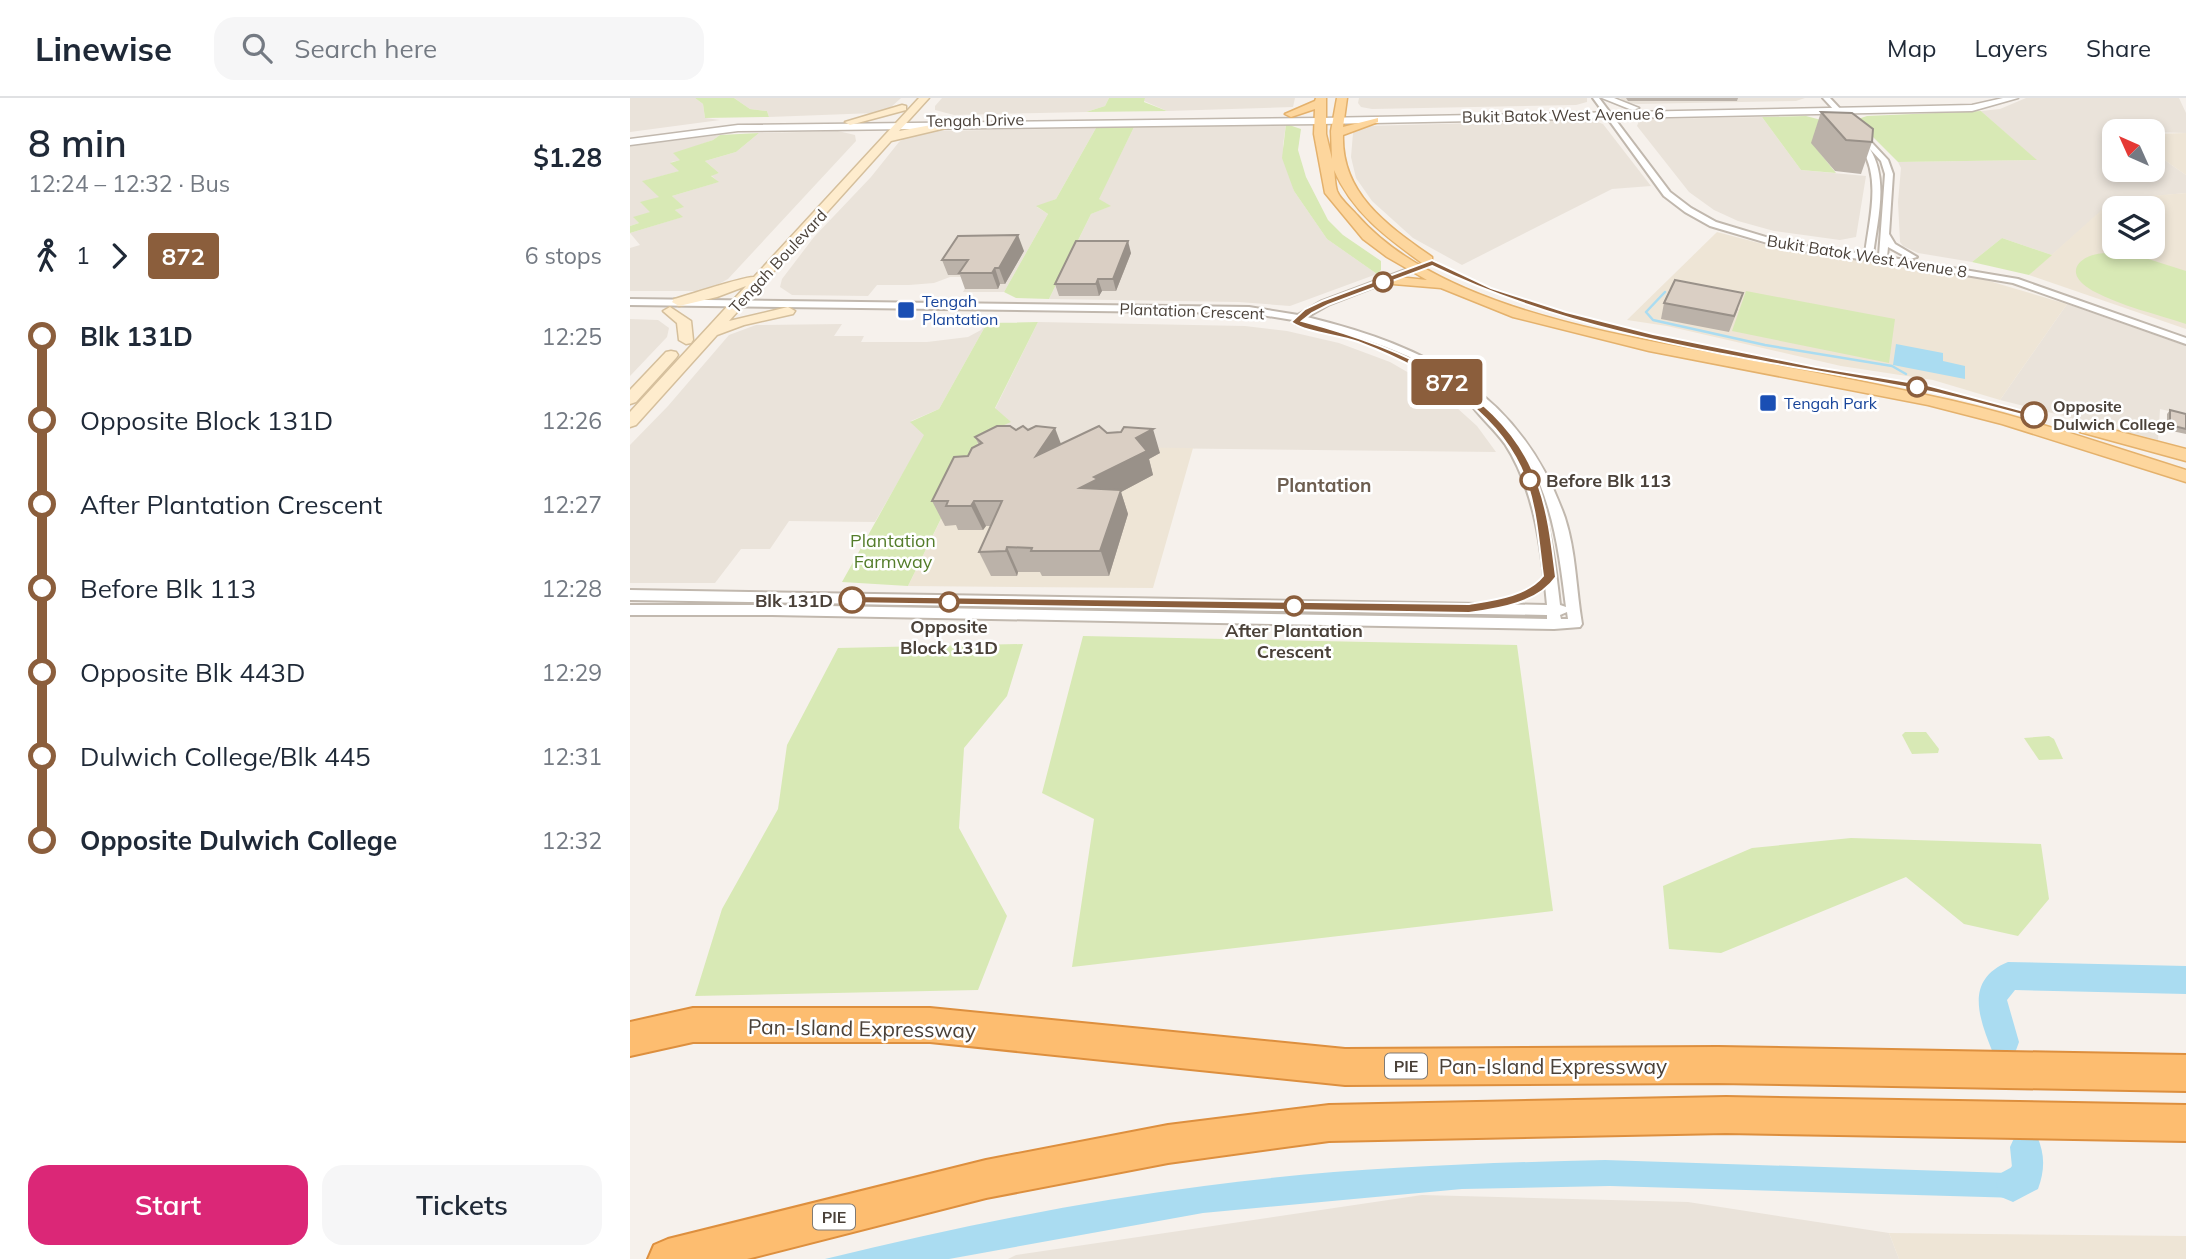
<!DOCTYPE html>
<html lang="en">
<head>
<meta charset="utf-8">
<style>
	body { margin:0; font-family:Mulish,sans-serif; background:#f6f6f7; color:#1f2937; height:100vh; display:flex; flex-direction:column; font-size:26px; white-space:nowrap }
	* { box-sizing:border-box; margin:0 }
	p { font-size:23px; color:#747a83 }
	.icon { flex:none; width:38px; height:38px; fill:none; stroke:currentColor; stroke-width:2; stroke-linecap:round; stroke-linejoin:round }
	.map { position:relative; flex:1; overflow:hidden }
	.details { display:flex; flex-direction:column; background:#fff; width:630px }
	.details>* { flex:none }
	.badge { padding:0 14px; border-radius:5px; font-size:24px; line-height:46px }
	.needle { width:46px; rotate:315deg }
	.tools { position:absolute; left:1472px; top:21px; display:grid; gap:14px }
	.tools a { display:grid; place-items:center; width:63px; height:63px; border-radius:14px; background:#fff; box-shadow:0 4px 10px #0003; font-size:35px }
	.map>.badge { position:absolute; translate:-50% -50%; box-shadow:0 0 0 4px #fff }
	.legs { display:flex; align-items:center; gap:10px; height:77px; padding:0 28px; font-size:23px }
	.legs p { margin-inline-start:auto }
	.summary { display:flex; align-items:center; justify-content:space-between; height:119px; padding:0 28px }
	h1 { font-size:38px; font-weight:600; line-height:52px }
	.button { display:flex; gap:14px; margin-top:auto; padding:14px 28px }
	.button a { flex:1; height:80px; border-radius:21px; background:#db2777; color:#fff; font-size:28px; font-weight:600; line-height:80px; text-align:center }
	.button a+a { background:#f6f6f7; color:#1f2937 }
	ul { padding:0 28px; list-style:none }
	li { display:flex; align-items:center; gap:24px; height:84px; font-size:26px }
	li i { display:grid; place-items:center; width:10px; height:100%; margin:0 9px; background:currentColor }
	li i::after { content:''; width:18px; height:18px; margin:-9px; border:5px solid; border-radius:50%; background:#fff }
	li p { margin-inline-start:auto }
	li:first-child i { background:linear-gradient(#0000 50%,currentColor 0) }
	li:last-child i { background:linear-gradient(currentColor 50%,#0000 0) }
	header { display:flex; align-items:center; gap:42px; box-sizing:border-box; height:98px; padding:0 35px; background:#fff; border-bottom:2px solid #e0e1e3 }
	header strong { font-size:33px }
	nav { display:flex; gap:38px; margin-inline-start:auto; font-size:24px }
	.search { width:490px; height:63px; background:#f6f6f7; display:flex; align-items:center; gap:18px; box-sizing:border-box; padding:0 24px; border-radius:21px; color:#747a83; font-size:26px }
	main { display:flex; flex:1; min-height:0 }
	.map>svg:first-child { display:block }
</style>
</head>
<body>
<header>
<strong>Linewise</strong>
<div class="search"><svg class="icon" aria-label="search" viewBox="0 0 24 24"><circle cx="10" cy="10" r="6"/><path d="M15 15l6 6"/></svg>Search here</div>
<nav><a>Map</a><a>Layers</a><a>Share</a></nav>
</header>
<main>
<section class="details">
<div class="summary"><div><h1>8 min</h1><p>12:24 – 12:32 · Bus</p></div><b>$1.28</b></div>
<div class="legs"><svg class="icon" aria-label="walk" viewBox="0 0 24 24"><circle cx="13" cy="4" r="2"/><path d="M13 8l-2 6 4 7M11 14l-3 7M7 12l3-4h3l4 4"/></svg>1<svg class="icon" aria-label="forward" viewBox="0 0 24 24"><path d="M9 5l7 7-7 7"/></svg><b class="badge" style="background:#8b5e3c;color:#fff">872</b><p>6 stops</p></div>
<ul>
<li><i style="color:#8b5e3c"></i><b>Blk 131D</b><p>12:25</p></li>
<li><i style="color:#8b5e3c"></i><span>Opposite Block 131D</span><p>12:26</p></li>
<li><i style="color:#8b5e3c"></i><span>After Plantation Crescent</span><p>12:27</p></li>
<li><i style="color:#8b5e3c"></i><span>Before Blk 113</span><p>12:28</p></li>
<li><i style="color:#8b5e3c"></i><span>Opposite Blk 443D</span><p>12:29</p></li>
<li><i style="color:#8b5e3c"></i><span>Dulwich College/Blk 445</span><p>12:31</p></li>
<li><i style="color:#8b5e3c"></i><b>Opposite Dulwich College</b><p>12:32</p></li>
</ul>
<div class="button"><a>Start</a><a>Tickets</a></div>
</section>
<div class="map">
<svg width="1556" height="1161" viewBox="0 0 1556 1161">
	<rect width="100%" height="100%" fill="#f6f1ec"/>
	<g fill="#eae3da">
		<polygon points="0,0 65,0 73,6 75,20 90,22 0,34"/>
		<polygon points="104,0 271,0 260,10 245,15 139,19 137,13 120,11"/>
		<polygon points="312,0 479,0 475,8 456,14 324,17 305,12 305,8"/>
		<polygon points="515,0 665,0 663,9 537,13 514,3"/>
		<polygon points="729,0 957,0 957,4 946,7 742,11 731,9 728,5"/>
		<polygon points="990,0 1175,0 1166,3 1008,6 996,5"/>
		<polygon points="1396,0 1549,0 1556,15 1556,35 1484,33 1484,72 1522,72 1523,54 1556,77 1556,95 1484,102 1422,157 1372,140 1342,164 1288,155 1273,148 1270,144 1268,104 1271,70 1268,64 1406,62 1351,13 1370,11"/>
		<polygon points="1132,19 1171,72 1236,78 1226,139 1210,142 1144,133 1108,123 1084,112 1059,94 1007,28 1009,23 1019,21"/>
		<polygon points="962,22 973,26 1021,88 982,91 832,167 783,140 742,103 726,80 721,59 723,35 735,28"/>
		<polygon points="656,26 653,47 664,93 697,141 747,176 660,208 609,204 419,201 461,116 480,108 468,101 504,29"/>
		<polygon points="466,30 426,101 407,109 418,116 374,194 333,194 341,179 320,179 304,185 279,187 247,187 238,198 162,197 150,189 152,181 184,139 241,79 269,44 276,39 303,33"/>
		<polygon points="208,33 225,37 226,43 98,181 85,188 68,193 0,193 0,150 10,147 0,135 52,119 45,112 53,109 42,98 88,84 81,77 89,75 75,63 106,54 129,35"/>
		<polygon points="90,37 83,42 44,56 51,62 41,64 50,73 13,83 30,99 11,105 21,114 4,120 9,125 0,128 0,48"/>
		<polygon points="1437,206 1556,248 1556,317 1530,311 1528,342 1370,302"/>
		<polygon points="0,221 28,222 39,230 37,239 0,278"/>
		<polygon points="408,224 615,228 657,233 709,245 760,264 805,290 847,328 866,354 347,348 352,337 380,324 365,311"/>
		<polygon points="357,225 309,311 281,323 295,337 245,424 159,423 140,451 111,451 85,485 0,485 0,347 38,308 99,237 126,227 212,226 204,238 234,238 231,244 297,244 338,239 351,232"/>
		<polygon points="792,1097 1058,1104 1259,1135 1269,1161 378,1161 386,1157"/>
	</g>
	<g fill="#eee5d6" fill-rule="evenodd">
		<polygon points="1556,35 1556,77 1523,54 1522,36"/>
		<path d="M1556,95V231L1399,177L1484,101ZM1484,110H1522V149H1484Z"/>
		<polygon points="1087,134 1160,153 1349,180 1437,206 1370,302 1303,282 1211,268 1037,228 997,222"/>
		<polygon points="347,348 563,350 523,490 278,488"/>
		<polygon points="1259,1135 1556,1138 1556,1161 1269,1161"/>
	</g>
	<g fill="#d8e9b5">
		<polygon points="65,0 104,0 120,11 137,13 139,19 75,20 73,6"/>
		<polygon points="479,0 515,0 514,4 537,13 456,14 475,8"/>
		<polygon points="1351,13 1407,62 1268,64 1228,24 1228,21 1237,18"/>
		<polygon points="1176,18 1195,23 1182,45 1206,75 1171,72 1132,19"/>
		<polygon points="656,26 671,31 668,52 676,79 698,122 713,137 751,163 751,172 747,176 697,141 664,93 652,60"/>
		<polygon points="504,29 469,101 481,108 461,116 419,201 386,200 374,194 418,116 406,108 426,101 466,30"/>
		<polygon points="129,35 106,54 75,63 89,75 81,78 89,84 42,98 54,109 45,112 53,119 0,135 0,128 9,125 3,119 20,114 10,104 29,99 12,83 49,73 40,65 50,62 43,55 83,42 90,37"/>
		<polygon points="1372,140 1422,157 1399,177 1342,164"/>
		<path d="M1490,152L1556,173V226C1526,216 1491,208 1463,193C1425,172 1458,150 1487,156Z"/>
		<polygon points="1116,193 1265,221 1259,265 1102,233"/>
		<polygon points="408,224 365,310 381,324 352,337 278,488 212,484 294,337 280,324 309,311 357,225"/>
		<polygon points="453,538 887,547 923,813 442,869 464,721 412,695"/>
		<polygon points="393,546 377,598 334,650 329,730 377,818 348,892 65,898 92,811 148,711 157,647 208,550"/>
		<polygon points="1275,634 1296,634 1309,651 1308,655 1282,656 1272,637"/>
		<polygon points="1419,638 1424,641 1433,661 1409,662 1394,640"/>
		<polygon points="1221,740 1411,746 1419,801 1388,838 1334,826 1276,779 1091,855 1039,851 1033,788 1122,750"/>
	</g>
	<g fill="#aadcf1">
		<polygon points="1266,246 1313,255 1313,263 1335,268 1335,281 1263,267"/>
		<path d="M975,1062L1378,1075L1383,1066H1411C1411,1084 1405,1091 1389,1100L980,1088L832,1091L573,1115L319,1161H195C320,1131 446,1104 574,1088C707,1070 841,1065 975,1062Z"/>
	</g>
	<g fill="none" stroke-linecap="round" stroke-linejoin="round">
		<polyline stroke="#aadcf1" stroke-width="2.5" points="1035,194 1016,214 1023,222 1135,247 1262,268 1276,276"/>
		<g fill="#aadcf1" fill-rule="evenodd">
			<path d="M1378,864L1556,868V896L1385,892L1377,902L1389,944L1385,955L1374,959L1363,955C1349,920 1334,882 1378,864Z"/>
			<path d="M1396,1033L1407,1038C1415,1056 1415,1072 1408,1091L1383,1104L1371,1099L1366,1087L1371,1075L1382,1069L1380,1049L1385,1038Z"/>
		</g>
		<g stroke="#c1b8ae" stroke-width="4">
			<g id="minor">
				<path d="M963,0H969L1040,94L1061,110L1086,124L1159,146L1235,156C1239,122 1251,82 1232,51L1238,49L1193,0H1200L1258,62L1263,76L1259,136L1265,146L1287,159L1280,161L1258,149L1257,159L1388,181L1556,240V246L1383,185L1294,170L1158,151L1080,128L1055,114L1034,98ZM1240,51L1251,63L1255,76L1249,158L1243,157C1247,123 1259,82 1240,51Z"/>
				<path d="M799,163L806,165L698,207L677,219C799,249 891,295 935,420C946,454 946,491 952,526L950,529L924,531L142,517H0V507H142L917,521V517L0,502V492L917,507C912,453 905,392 875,346C865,332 853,322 843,309L851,307C804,260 734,239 672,224L667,226L663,222L619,215L0,207V201L619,209L668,217L692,203ZM871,327C920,375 928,445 936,509L930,507C923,443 913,378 871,327ZM937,514L938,521H931L930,517Z"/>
			</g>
		</g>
		<g stroke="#c1b8ae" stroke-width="3">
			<g id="tertiary">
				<polygon points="972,0 984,0 1009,10 1002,12"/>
				<polygon points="1373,0 1388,0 1342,13 691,26 108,33 0,47 0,41 108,27 691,20 1299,8 1342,7"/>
			</g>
		</g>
		<g stroke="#d5bf9c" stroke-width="3">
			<g id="secondary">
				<path d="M289,0H299L269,33L312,25L316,26V30L261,43L99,223L158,209L165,213L163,216L114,227L87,237L6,327L0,329V314L116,188L87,199L49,208L42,204L44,201C59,197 115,178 124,179Z"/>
				<polygon points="272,7 276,8 276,12 220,27 215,24"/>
				<polygon points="40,209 61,223 63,242 61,245 56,246 49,242 47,225 33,213"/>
				<polygon points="41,253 46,254 48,257 46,260 6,304 0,306 0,292 36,254"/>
			</g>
		</g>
		<g stroke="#e4b16c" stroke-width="3">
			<g id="primary">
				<path d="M686,0H696V36L702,61L701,33L707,0H717L713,29L748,20V24L713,37C711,96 758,128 802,159V165H792C756,139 722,114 704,72C705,78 705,87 707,93C710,101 721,110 727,117C804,205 967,233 1077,254C1150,268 1223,281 1296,297C1384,315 1470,345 1556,372V384L1372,326L1298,307L1019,253L883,219L811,190L763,186L761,183L768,179L797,182L757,159L733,141L695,95L684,36L685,11L661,19L655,16L685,3Z"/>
				<polygon points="1456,325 1556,351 1556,363 1450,334 1447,330 1450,326"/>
			</g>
		</g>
		<g stroke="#dd8f3e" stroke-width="4">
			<g id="motorway">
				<polygon points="63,910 300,910 715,951 1088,949 1556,957 1556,993 1088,985 715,987 300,944 63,944 0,958 0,924"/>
				<polygon points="1096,999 1556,1007 1556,1043 1096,1035 699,1043 538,1065 356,1100 117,1161 18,1161 24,1147 38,1141 356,1062 538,1027 699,1007"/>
			</g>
		</g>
		<use href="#minor" fill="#fff" fill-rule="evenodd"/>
		<use href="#tertiary" fill="#fff" fill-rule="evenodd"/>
		<use href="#secondary" fill="#feeccd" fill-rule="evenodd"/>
		<use href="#primary" fill="#fdd69d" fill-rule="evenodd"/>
		<use href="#motorway" fill="#fdbd70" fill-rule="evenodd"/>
	</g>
	<g fill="#bbb2a9">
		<polygon points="996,0 1108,0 1107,3 998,3"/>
		<polygon points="1191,14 1242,44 1231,76 1205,73 1181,45"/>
		<polygon points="394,153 375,186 370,186 368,191 335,191 330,177 318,177 312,162"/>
		<polygon points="501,155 486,193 472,193 469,198 429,198 425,186"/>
		<polygon points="1034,205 1108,211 1099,234 1031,221"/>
		<polygon points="1540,312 1556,316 1556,336 1537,332 1537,316"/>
		<polygon points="386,332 398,332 431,346 477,335 530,355 519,361 523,377 491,394 498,416 479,478 412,478 410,474 388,474 387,478 361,478 349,454 361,428 356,428 353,432 328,432 326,427 315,428 302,403 349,347 345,339"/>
	</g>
	<g fill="#999189">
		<polygon points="388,137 394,153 375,186 369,170"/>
		<polygon points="498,143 501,155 486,193 483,181"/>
		<polygon points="365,170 370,186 368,191 362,175"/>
		<polygon points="468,181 472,193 469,198 466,186"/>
		<polygon points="425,330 434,354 406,358"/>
		<polygon points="523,331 530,355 519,361 523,377 491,394 498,416 479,478 450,390 464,379 506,340"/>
		<polygon points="344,403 356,428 353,432 341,408"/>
		<polygon points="377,449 388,474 387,478 376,453"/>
	</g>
	<g fill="#dacfc4" stroke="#999189" stroke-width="2">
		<polygon points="1191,14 1222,15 1243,31 1242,44 1216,42"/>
		<polygon points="388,137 369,170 365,170 362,175 329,175 338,162 312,162 328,138"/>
		<polygon points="446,143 498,143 483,181 468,181 466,186 425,186"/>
		<polygon points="1045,182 1113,195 1104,218 1034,205"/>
		<polygon points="1540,312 1556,316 1556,331 1540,327"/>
		<polygon points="367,328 380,328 386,332 393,328 398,332 406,328 425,330 406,358 469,328 477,335 491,334 494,329 523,331 506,340 517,353 464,379 468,381 450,390 491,392 470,453 401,453 402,450 377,449 376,453 349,454 372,403 344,403 341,408 316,408 318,403 302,403 324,359 338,358 342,350 352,345 345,339"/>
	</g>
	<path fill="#8b5e3c" stroke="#fff" stroke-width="2" d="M802,162L861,190L936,214L1023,236L1186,269L1297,287L1409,317L1404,320C1368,311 1332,300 1296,293C1128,260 958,243 802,168L698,207L682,215L672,223C763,247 877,290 909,389C919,418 922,448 926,479C908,505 869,511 839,515L218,505V499L222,498L839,506C863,502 897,498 913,478C909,448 907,417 898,388C874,314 796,270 728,244C707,236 679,236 661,224L675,211L692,203Z"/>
	<g fill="#fff" stroke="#8b5e3c" stroke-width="3.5">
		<circle cx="753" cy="184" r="9"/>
		<circle cx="1287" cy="289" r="9"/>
		<circle cx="1404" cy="317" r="12"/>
		<circle cx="900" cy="382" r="9"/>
		<circle cx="222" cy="502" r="12"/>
		<circle cx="319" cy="504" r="9"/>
		<circle cx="664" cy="508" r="9"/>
	</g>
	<g fill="#1a4fb4" stroke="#fff" stroke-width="2.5">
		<rect x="267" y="203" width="18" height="18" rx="3.5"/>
		<rect x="1129" y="296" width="18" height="18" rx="3.5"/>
	</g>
	<g text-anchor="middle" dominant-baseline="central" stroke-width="5" stroke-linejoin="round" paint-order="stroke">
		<g font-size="16" fill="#4a4139" stroke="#fff">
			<text transform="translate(933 17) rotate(-1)">Bukit Batok West Avenue 6</text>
			<text transform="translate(345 22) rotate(-1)">Tengah Drive</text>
			<text transform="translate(1237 158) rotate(9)">Bukit Batok West Avenue 8</text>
			<text transform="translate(148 163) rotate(-47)">Tengah Boulevard</text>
			<text transform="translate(562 213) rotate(2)">Plantation Crescent</text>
		</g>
		<g font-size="16" fill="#164399" stroke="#fff" text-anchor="start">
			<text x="292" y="203">Tengah<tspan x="292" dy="18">Plantation</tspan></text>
			<text x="1154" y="305">Tengah Park</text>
		</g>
		<g font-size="16" font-weight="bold" fill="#4a4139" stroke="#fff" text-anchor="start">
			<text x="1423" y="308">Opposite<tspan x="1423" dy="18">Dulwich College</tspan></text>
		</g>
		<g fill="#fff" stroke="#807a74" stroke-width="2">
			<rect x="755" y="955.5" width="42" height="25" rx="5"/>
			<rect x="183" y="1106.5" width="42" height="25" rx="5"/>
		</g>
		<g font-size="16" font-weight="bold" fill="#4a4139">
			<text x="776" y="968">PIE</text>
			<text x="204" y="1119">PIE</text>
		</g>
		<g font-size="18" font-weight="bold" fill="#4a4139" stroke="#fff">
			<text x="916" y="382" text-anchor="start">Before Blk 113</text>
			<text x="203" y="502" text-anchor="end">Blk 131D</text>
			<text x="319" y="528">Opposite<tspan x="319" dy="21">Block 131D</tspan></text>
			<text x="664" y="532">After Plantation<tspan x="664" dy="21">Crescent</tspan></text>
		</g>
		<g font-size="18" fill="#547d2b" stroke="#fff">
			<text x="263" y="442">Plantation<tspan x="263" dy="21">Farmway</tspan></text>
		</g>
		<g font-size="19" font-weight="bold" fill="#6d5e50" stroke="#fff">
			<text x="694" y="387">Plantation</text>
		</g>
		<g font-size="21" fill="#4a4139" stroke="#fff">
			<text transform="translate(232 930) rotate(1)">Pan-Island Expressway</text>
			<text x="923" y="968">Pan-Island Expressway</text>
		</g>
	</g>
</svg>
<div class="tools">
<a><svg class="needle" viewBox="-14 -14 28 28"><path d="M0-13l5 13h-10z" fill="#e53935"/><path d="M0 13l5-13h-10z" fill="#747a83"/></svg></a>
<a><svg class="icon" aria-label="layers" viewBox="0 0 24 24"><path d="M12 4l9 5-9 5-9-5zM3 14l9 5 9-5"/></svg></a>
</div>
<b class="badge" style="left:817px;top:284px;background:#8b5e3c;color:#fff">872</b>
</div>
</main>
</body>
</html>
